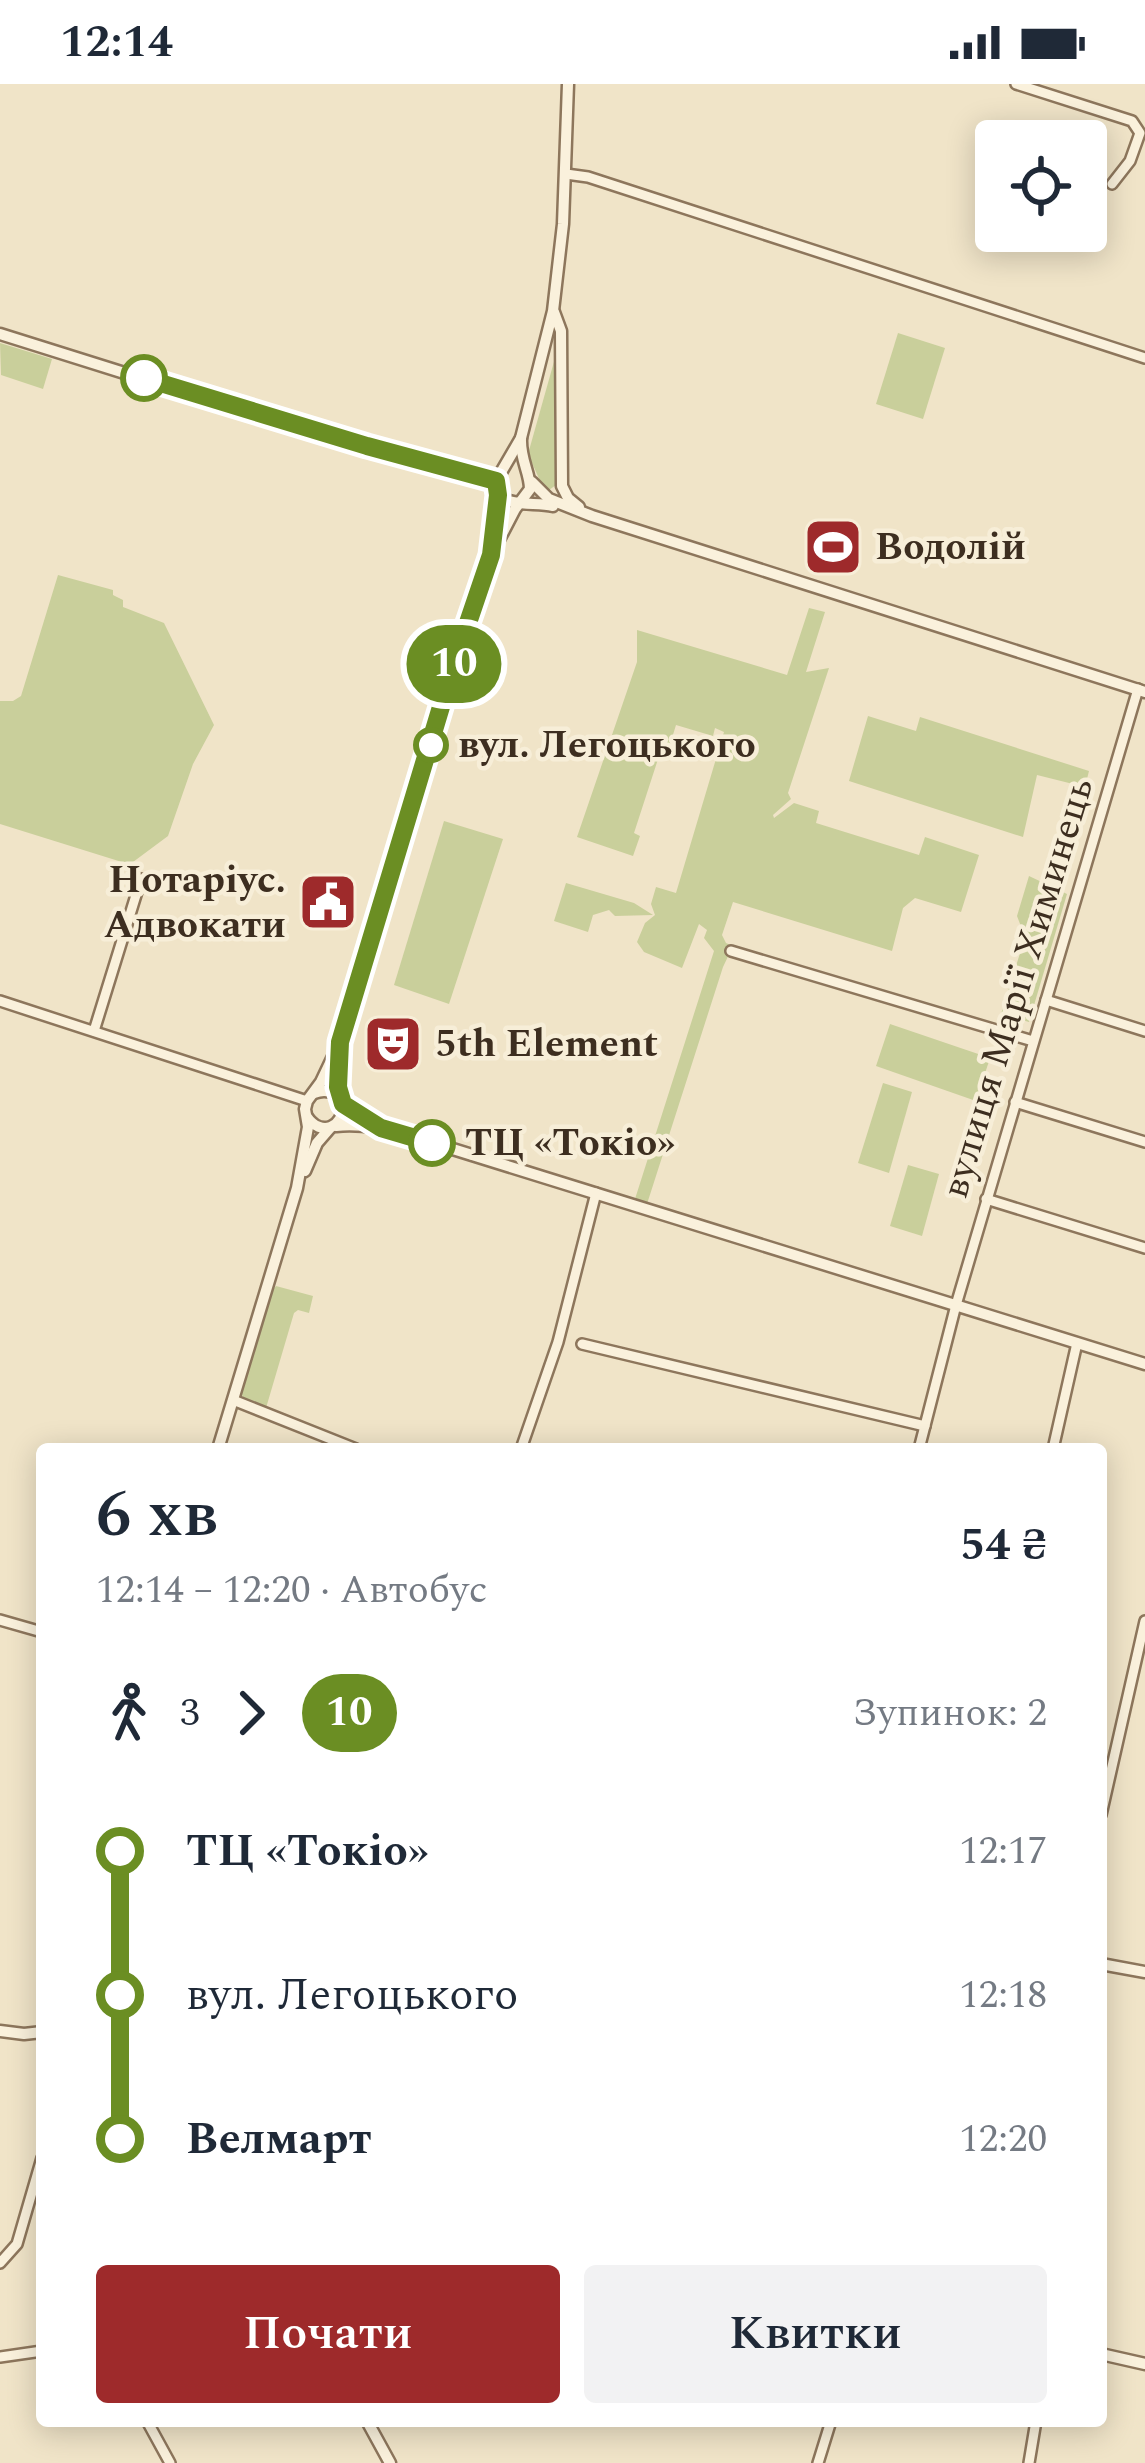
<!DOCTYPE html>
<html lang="uk">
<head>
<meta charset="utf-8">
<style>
	body { margin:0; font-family:Spectral,serif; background:#f2f2f3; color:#1f2937; height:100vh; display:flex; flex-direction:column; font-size:45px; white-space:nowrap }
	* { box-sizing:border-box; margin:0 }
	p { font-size:39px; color:#747a83 }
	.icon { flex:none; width:66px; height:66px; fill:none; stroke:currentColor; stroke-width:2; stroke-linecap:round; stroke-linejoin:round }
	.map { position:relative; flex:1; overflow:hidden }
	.sheet { position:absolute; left:36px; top:1359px; width:1071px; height:984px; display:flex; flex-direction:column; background:#fff; border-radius:12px; box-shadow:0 6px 30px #0003 }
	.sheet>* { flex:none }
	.badge { padding:0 24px; border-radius:39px; font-size:42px; line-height:78px }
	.tools { position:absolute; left:975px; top:36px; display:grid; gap:24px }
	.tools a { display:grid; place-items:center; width:132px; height:132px; border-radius:12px; background:#fff; box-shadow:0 6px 30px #0003; font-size:60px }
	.map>.badge { position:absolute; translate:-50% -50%; box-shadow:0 0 0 6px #fff }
	.legs { display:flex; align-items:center; gap:18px; height:132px; padding:0 60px; font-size:39px }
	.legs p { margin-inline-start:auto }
	.summary { display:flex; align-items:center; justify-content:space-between; height:204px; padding:0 60px }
	h1 { font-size:66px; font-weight:600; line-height:90px }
	.cta { display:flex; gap:24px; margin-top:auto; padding:24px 60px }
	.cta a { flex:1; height:138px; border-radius:12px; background:#9e2a2b; color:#fff; font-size:48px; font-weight:600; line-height:138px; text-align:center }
	.cta a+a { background:#f2f2f3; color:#1f2937 }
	ul { padding:0 60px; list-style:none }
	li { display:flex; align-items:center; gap:42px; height:144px; font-size:45px }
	li i { display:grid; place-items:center; width:18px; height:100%; margin:0 15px; background:currentColor }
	li i::after { content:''; width:30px; height:30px; margin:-15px; border:9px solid; border-radius:50%; background:#fff }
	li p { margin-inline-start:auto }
	li:first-child i { background:linear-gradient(#0000 50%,currentColor 0) }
	li:last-child i { background:linear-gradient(currentColor 50%,#0000 0) }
	.status { display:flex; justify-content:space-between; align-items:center; height:84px; padding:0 60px; background:#fff; direction:ltr }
	.status svg { height:33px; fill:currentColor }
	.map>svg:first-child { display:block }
</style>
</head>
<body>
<div class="status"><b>12:14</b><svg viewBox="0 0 49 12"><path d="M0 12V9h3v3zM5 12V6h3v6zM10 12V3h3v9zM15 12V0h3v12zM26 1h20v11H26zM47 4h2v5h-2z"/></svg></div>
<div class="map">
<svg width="1145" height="2379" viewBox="0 0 1145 2379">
	<rect width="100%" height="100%" fill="#f0e4c8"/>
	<g fill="#c9cf9b">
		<polygon points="898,249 945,264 923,335 876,320"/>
		<polygon points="0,259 52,275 43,305 1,291"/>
		<polygon points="555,274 556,401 549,406 541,399 528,370"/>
		<polygon points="58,491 113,506 113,511 123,516 123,523 164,539 214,641 193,680 168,752 133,778 125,779 0,740 0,617 13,617 21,612"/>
		<polygon points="809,524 825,528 806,588 829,584 788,709 791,715 773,731 774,734 794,719 819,727 816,739 919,771 925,753 979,771 961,828 915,814 903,824 892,867 733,818 722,851 726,859 733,862 723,883 647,1120 635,1115 714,867 704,854 707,846 699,840 682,884 644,868 637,858 645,839 655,831 651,820 656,803 676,809 724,648 715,644 713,652 676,641 667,670 660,669 634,749 640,752 633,772 577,753 637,578 637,546 787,591"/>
		<polygon points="868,632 916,647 920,633 1089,687 1085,703 1037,691 1023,753 849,697"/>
		<polygon points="444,737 503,755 449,920 394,901"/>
		<polygon points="1029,792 1067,810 1029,938 1001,930 1025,853 1017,832"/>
		<polygon points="566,799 634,819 653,831 615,832 609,826 593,831 588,848 554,837"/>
		<polygon points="890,940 990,974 976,1017 876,982"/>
		<polygon points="883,999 912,1008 889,1089 858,1079"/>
		<polygon points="908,1081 939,1090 922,1152 890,1142"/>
		<polygon points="276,1202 313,1212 309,1229 298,1226 294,1229 266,1324 244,1315 241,1309 271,1208"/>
	</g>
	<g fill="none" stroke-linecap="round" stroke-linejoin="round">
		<g stroke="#8d765c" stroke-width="14">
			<g id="minor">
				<polyline points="1016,0 1132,37 1140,49 1130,77 1112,100"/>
				<polyline points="566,90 588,93 1145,274"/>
				<polyline points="731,867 1033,957"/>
				<polyline points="1046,916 1145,947"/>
				<polyline points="0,917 307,1017"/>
				<polyline points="94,947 141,795"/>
				<polyline points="1015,1018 1145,1058"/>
				<polyline points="986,1115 1145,1164"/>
				<polyline points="582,1260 925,1342"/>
				<polyline points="233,1316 356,1365"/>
				<polyline points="521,1365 558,1258 596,1109"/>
				<polyline points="919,1365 956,1221 1138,605"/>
				<polyline points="1053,1365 1077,1259"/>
				<polyline points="0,1536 42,1548"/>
				<polyline points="1101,1731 1145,1537"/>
				<polyline points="0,2179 17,2160 42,2074"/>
				<polyline points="0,2273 42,2267"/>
				<polyline points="147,2337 170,2379"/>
				<polyline points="818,2379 831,2337"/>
				<polyline points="1029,2379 1036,2337"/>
			</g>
		</g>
		<g stroke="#8d765c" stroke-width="15">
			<g id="tertiary">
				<polyline points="554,228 561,247 562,402 568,414 579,423"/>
				<polyline points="0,250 220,319 436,382 496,397"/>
				<polyline points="532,398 549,415 592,432 1145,608"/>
				<path d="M498,411C512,423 535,418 553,422"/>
				<polyline points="491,468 498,411 496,397 521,354 553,227 563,140 568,0"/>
				<polyline points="339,1014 340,961"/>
				<polyline points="343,1020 378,1042"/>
				<path d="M307,1033C321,1053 344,1044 343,1020C336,1008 327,1004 314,1009"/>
				<path d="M336,1042C367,1038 398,1049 427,1057L1145,1280"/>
				<polyline points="305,1087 317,1059 330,1044"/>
				<path d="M218,1365L297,1104L308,1043L305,1025L307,1017L321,998L340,958L478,508L491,471L515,425L530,405C530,388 520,376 521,354"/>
				<polyline points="1101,1880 1145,1888"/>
				<polyline points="0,1947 24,1950 42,1948"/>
				<polyline points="1101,2270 1145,2280"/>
				<polyline points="367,2337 390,2379"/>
			</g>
		</g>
		<use href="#minor" stroke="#faf1dc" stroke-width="9"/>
		<use href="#tertiary" stroke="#faf1dc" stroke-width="10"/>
	</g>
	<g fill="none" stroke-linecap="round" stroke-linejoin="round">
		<g stroke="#fff" stroke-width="27">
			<polyline id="line-1" points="144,294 367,362 496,397 498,411 491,471 453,583 340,958 338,1003 343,1020 381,1044 432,1059"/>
		</g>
		<use href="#line-1" stroke="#6b8e23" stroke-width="18"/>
	</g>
	<defs>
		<g id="stadium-square" transform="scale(3)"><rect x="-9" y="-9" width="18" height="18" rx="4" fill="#9e2a2b" stroke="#f7eed8"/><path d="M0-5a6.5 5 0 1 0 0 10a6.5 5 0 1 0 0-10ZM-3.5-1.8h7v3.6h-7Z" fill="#fff"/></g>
		<g id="civic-square" transform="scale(3)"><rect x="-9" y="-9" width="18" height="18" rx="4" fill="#9e2a2b" stroke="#f7eed8"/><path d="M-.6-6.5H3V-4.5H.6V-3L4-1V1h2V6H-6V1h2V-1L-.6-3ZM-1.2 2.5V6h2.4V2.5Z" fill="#fff"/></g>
		<g id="theatre-square" transform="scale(3)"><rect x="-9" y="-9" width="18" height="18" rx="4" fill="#9e2a2b" stroke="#f7eed8"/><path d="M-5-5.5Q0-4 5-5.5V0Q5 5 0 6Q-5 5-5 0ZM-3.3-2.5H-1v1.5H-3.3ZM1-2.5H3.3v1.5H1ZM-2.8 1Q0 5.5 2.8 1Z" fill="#fff"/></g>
	</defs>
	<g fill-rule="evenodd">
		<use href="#stadium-square" x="833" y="463"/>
		<use href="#civic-square" x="328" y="818"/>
		<use href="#theatre-square" x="393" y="960"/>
	</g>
	<g fill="#fff" stroke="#6b8e23" stroke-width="6">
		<circle cx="144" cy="294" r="21"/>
		<circle cx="431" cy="661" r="15"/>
		<circle cx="432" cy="1059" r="21"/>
	</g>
	<g text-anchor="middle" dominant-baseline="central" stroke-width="9" stroke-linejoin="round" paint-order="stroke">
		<g font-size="39" font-weight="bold" fill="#3d2e20" stroke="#f7eed8" text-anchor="start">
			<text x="875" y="463">Водолій</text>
			<text x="286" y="796" text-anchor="end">Нотаріус.<tspan x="286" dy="45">Адвокати</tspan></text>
			<text x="435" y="960">5th Element</text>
		</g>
		<g font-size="39" font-weight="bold" fill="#3d2e20" stroke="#f7eed8" text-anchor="start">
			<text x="458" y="661">вул. Легоцького</text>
			<text x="465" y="1059">ТЦ «Токіо»</text>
		</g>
		<g font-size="39" fill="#3d2e20" stroke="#f7eed8">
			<text transform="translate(1018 904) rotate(-73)">вулиця Марії Химинець</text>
		</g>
	</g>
</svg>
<div class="tools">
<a><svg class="icon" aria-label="locate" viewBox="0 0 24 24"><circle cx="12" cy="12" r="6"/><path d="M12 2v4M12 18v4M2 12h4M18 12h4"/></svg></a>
</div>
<b class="badge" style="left:454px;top:580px;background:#6b8e23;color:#fff">10</b>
<section class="sheet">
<div class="summary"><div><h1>6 хв</h1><p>12:14 – 12:20 · Автобус</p></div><b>54 ₴</b></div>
<div class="legs"><svg class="icon" aria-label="walk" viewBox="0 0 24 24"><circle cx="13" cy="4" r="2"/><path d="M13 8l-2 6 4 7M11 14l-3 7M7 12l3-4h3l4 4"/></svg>3<svg class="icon" aria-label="forward" viewBox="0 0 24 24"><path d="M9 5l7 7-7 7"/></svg><b class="badge" style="background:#6b8e23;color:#fff">10</b><p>Зупинок: 2</p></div>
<ul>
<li><i style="color:#6b8e23"></i><b>ТЦ «Токіо»</b><p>12:17</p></li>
<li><i style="color:#6b8e23"></i><span>вул. Легоцького</span><p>12:18</p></li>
<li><i style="color:#6b8e23"></i><b>Велмарт</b><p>12:20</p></li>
</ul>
<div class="cta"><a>Почати</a><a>Квитки</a></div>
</section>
</div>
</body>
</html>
